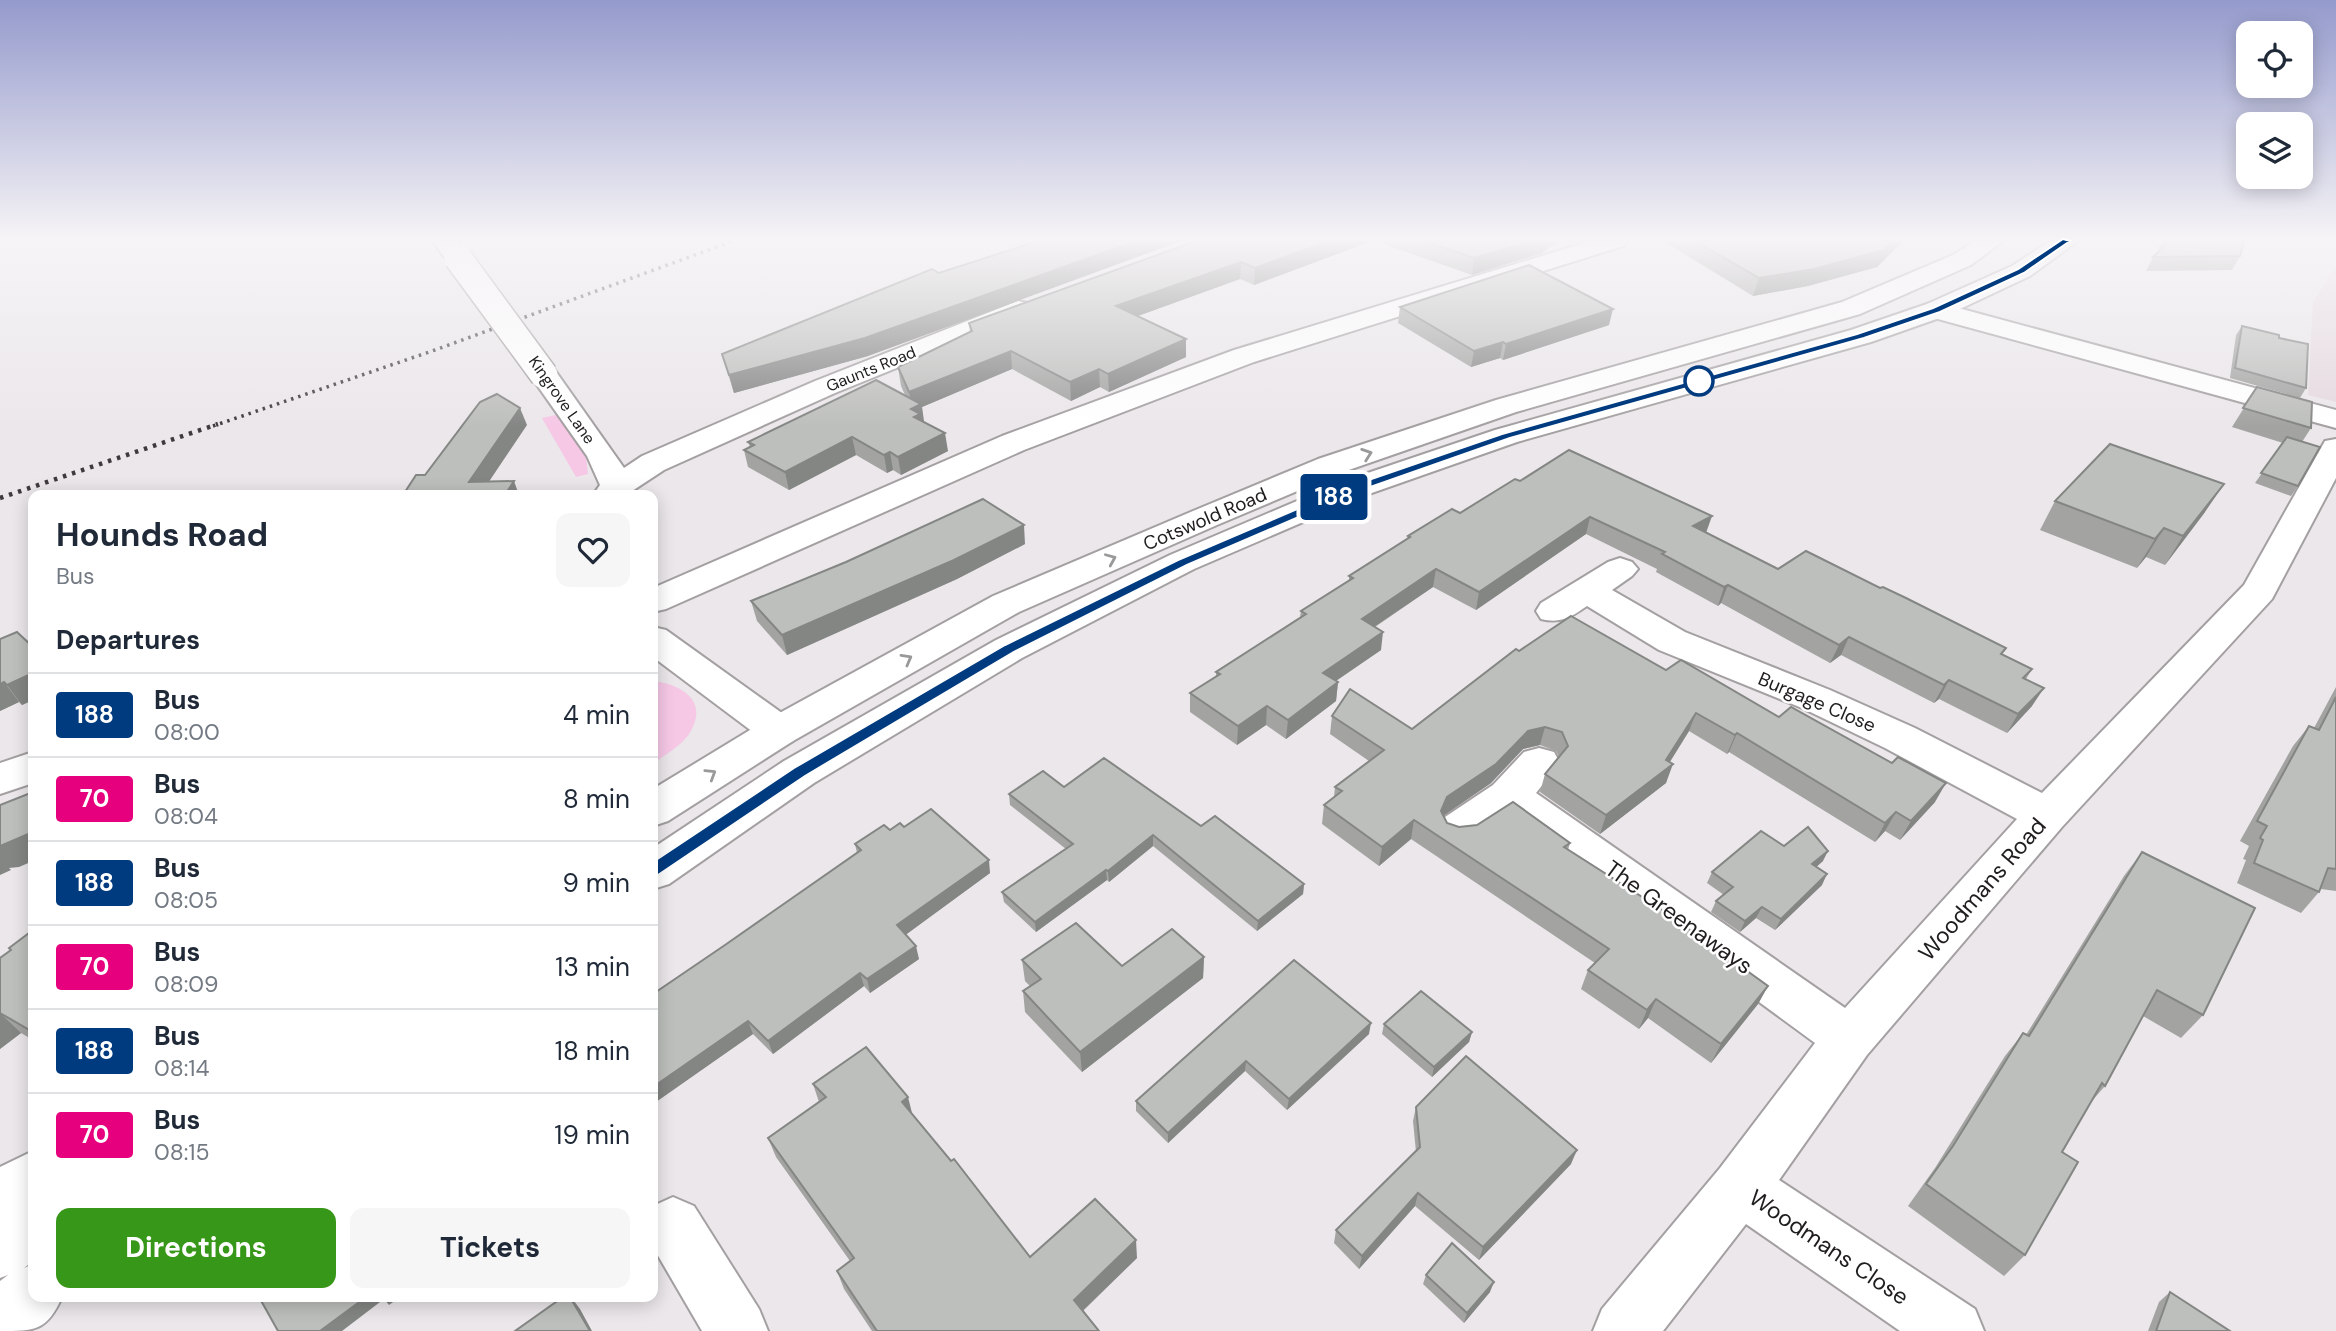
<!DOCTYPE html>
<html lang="en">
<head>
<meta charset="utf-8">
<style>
	body { margin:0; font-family:"DM Sans",sans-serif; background:#f6f6f7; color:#1f2937; height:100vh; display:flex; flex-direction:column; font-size:26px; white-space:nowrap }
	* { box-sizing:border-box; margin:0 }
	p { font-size:23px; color:#747a83 }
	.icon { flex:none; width:38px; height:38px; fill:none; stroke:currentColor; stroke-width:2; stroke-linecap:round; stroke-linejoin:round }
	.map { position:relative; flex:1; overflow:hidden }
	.sheet { position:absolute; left:28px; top:490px; width:630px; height:812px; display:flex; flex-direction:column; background:#fff; border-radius:14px; box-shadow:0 4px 18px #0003 }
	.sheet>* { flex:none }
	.badge { padding:0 14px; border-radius:5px; font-size:24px; line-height:46px }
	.tools { position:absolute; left:2236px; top:21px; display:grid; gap:14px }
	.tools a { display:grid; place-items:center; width:77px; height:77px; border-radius:14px; background:#fff; box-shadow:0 4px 18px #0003; font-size:35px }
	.map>.badge { position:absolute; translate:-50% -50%; box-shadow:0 0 0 4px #fff }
	h2 { padding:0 28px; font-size:26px; line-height:63px }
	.round { display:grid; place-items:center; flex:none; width:74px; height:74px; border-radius:14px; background:#f6f6f7 }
	.summary { display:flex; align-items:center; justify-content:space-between; height:119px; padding:0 28px }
	h1 { font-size:33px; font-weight:700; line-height:52px }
	.button { display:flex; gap:14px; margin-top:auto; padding:14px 28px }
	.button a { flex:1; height:80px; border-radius:14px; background:#379718; color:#fff; font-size:28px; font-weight:700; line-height:80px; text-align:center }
	.button a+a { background:#f6f6f7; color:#1f2937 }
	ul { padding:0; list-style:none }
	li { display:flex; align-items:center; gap:21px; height:84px; padding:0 28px; border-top:2px solid #e0e1e3 }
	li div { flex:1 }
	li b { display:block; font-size:26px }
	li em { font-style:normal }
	li .badge { min-width:77px; font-weight:700; text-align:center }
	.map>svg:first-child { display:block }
</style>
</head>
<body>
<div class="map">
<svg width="2336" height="1331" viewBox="0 0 2336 1331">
	<rect width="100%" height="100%" fill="#ebe7ea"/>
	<polygon fill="#e5d9e0" points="2336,267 2336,402 2308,395 2313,302"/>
	<g fill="#f6c8e6">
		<polygon points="560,414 586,457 588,474 576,477 542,418"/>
		<path d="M653,681C679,684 709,699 691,731C683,745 666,754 653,764Z"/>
	</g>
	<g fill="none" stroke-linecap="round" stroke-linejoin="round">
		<g stroke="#a4a0a2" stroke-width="4">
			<g id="minor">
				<path d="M433,241H457L470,258L467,263C448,268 443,255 433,241Z"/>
				<polygon points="1591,241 1627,241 1623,246 1254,362 1024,450 666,609 653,612 653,588 1002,436 1234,350"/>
				<polygon points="1018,301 1027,303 1031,309 1027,315 835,393 664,470 626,495 593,495 600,485 587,456 530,375 534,369 544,366 554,369 624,468 642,456 815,381"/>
				<polygon points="1936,302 2336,410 2336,428 1927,316 1923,310 1927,304"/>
				<path d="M2336,439V478L2272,599L2062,827L1867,1055L1779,1180L1975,1309L1984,1331H1900L1746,1224L1663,1331H1593L1602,1309L1720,1168L1815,1043L1508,818C1486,834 1474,850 1445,841L1439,829L1445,817L1493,785L1524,752L1539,748L1554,752L1560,763L1536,793L1845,1008L2017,819L1885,748L1802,708L1659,650L1587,606C1571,617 1561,624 1541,619L1536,611L1541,603L1608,562L1620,558L1632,562L1638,569L1632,576L1612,590L1685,632L1830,690L1915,728L2042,793L2244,585L2321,448L2325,441Z"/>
				<polygon points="653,627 666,630 793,721 799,731 793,741 779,745 765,741 653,657"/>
				<polygon points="33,752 33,783 0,794 0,763"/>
				<polygon points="33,1151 33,1211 0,1228 0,1167"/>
				<polygon points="673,1197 694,1206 759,1309 768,1331 702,1331 653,1247 653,1206"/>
			</g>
		</g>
		<g stroke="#a4a0a2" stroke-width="4">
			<g id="primary">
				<polygon points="1975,241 2003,241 1971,265 1860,314 1516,412 1340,473 1217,525 1019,612 793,741 668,821 653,826 653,789 765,721 993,596 1193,511 1318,459 1496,400 1842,302 1953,255"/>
				<polygon points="2050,241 2078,241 2030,276 1945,316 1871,342 1517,442 1366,495 1194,569 1022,658 814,783 669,884 653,889 653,848 784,761 996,640 1170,555 1344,481 1495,430 1851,330 1927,304 2012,266"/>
				<path d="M33,1197V1261L24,1268L33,1264V1297H62C47,1331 35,1331 0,1331V1281L8,1275L0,1278V1214Z"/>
			</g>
		</g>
		<use href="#minor" fill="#fff" fill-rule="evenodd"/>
		<use href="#primary" fill="#fff" fill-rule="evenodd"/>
		<polyline stroke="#3d3b3c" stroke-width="3.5" stroke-dasharray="2.5 5" stroke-linecap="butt" points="213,426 435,350 733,241"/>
		<polyline stroke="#3d3b3c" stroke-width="4.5" stroke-dasharray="3.5 6" stroke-linecap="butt" points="0,498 218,424"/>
		<g stroke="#a4a0a2" stroke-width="30" stroke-linecap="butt">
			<polyline id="minor-bridge" points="458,258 544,375"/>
		</g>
		<use href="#minor-bridge" stroke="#fff" stroke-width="27"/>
	</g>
	<g fill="#a3a4a2">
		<polygon points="1196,241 1372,241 1254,285 1240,279 1137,316 1186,357 1109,392 1100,387 1071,401 1012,369 922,407 923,421 948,451 901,475 893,470 887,473 856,455 789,490 748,467 744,450 750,447 748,442 905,395 901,386 898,367 970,332 969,323"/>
		<polygon points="1375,241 1559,241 1542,253 1472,275"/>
		<polygon points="1663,241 1903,241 1877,267 1808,286 1753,296"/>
		<polygon points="2162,241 2244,241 2240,256 2232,270 2146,271 2153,257 2160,250 2158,250"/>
		<polygon points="1400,307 1609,325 1503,360 1500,358 1471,367 1398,323"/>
		<polygon points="2242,326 2279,338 2306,388 2300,398 2230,378 2236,335"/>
		<polygon points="722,354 868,356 734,393"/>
		<polygon points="2257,387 2311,428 2302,442 2298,486 2291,496 2255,483 2283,443 2232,427"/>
		<polygon points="1520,481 1706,532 1778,569 2003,655 2032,669 2026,679 2032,706 2007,733 1939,699 1934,703 1841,655 1830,663 1721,603 1718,606 1656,572 1657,569 1586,534 1476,610 1433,587 1375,627 1381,650 1336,681 1338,682 1336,701 1286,739 1266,725 1237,745 1190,712 1190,693 1216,677 1216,672 1300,617 1301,611 1349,581 1349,576 1407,539 1408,536 1460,513"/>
		<polygon points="2055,501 2205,512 2165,565 2146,557 2137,568 2040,530"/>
		<polygon points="1025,544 957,579 787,655 757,621 751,601"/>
		<polygon points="0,639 33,647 33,700 22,705 19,702 0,711"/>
		<polygon points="1519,651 1666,670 1779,717 1935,802 1900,840 1885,831 1875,842 1729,752 1727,754 1689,731 1670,762 1666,783 1600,834 1540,792 1545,774 1559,757 1556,751 1540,745 1523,749 1491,783 1443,816 1447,823 1459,827 1570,843 1568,850 1768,986 1758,1004 1711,1063 1648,1018 1639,1029 1581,989 1588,970 1595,963 1411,839 1379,866 1322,824 1324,805 1334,797 1335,787 1369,761 1330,734 1332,716 1412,729"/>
		<polygon points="2336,687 2336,891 2321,889 2319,892 2301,913 2237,883 2246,860 2243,859 2249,846 2240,841 2293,746 2309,726 2314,728"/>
		<polygon points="1064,787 1201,826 1304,884 1303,894 1257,931 1153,846 1109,882 1107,880 1036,932 1004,902 1002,892 1066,849 1010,805 1009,794"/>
		<polygon points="904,827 990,873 905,935 919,959 870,993 864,986 773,1054 753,1034 653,1104 653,994 725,945 857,853 855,844 890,830"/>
		<polygon points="1784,846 1823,861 1816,867 1822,885 1775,930 1756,918 1740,932 1711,912 1716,901 1724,895 1707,883 1712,872"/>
		<polygon points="2142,852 2203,1015 2181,1038 2143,1016 2105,1086 2091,1102 2062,1152 2025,1255 2004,1276 1908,1206 1935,1168 2005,1056 2023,1033 2026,1035 2124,876"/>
		<polygon points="33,930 33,1040 21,1033 0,1049 0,958 11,950"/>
		<polygon points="1204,957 1203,978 1082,1072 1025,1012 1023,991 1030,986 1025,981 1022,960 1122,966"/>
		<polygon points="1294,960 1369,1034 1287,1110 1245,1071 1168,1143 1136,1111 1136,1101"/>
		<polygon points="1384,1024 1472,1032 1469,1042 1432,1077 1382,1034"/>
		<polygon points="813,1084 913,1116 1030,1257 1137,1258 1083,1311 1099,1331 872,1331 844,1289 837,1271 850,1261 776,1157 768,1138 819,1102"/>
		<polygon points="1416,1107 1571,1164 1479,1260 1415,1206 1359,1269 1334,1243 1336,1230 1416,1152 1413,1121"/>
		<polygon points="1426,1275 1490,1292 1464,1323 1423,1284"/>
		<polygon points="2170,1292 2230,1331 2148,1331 2159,1302"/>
	</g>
	<g fill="#848684">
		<polygon points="1136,241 1181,241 868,356 734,393 729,375"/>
		<polygon points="1329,241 1372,241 1254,285 1255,268"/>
		<polygon points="1531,241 1559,241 1542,253 1472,275 1474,258"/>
		<polygon points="1893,241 1903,241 1877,267 1808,286 1753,296 1759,278"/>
		<polygon points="1241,262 1240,279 1116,324 1116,306"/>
		<polygon points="1613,309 1609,325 1503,360 1506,344"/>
		<polygon points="1186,339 1186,357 1109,392 1108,374"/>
		<polygon points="1503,342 1500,358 1471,367 1474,351"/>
		<polygon points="1011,351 1012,369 922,407 924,421 922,422 917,434 909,392"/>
		<polygon points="1099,369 1100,387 1071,401 1070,382"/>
		<polygon points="520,408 527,425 480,495 469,482"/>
		<polygon points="945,433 948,451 901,475 898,457"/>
		<polygon points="852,437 856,455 789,490 785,472"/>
		<polygon points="890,452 893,470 887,473 884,455"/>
		<polygon points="514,481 519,495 505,495"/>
		<polygon points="2224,484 2205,512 2165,565 2183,536"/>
		<polygon points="1712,516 1706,533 1693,526"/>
		<polygon points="1590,517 1586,534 1476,610 1479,592"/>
		<polygon points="1024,525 1025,544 957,579 787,655 782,635"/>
		<polygon points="2164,528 2146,557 2137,568 2155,539"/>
		<polygon points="1436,569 1433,587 1359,637 1362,619"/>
		<polygon points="1728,585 1721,603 1718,606 1724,587"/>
		<polygon points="1383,632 1381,650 1321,691 1323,673"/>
		<polygon points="1849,637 1841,655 1830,663 1839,645"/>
		<polygon points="33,673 33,700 22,705 7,685"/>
		<polygon points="1949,680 1939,699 1934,703 1944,685"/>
		<polygon points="4,682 19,702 0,711 0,684"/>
		<polygon points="1338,682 1336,701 1286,739 1288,720"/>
		<polygon points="2044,688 2032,706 2007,733 2018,714"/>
		<polygon points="1267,706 1266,725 1237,745 1238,726"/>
		<polygon points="1696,713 1689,731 1664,771 1673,764 1666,783 1600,834 1606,815 1666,760"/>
		<polygon points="1545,727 1540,745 1523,749 1491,783 1443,816 1441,811 1447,797 1528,731"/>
		<polygon points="1737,733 1729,752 1727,754 1735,735"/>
		<polygon points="1946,783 1935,802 1900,840 1911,821"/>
		<polygon points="1896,812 1885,831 1875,842 1885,823"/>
		<polygon points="1414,820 1411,839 1379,866 1382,847"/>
		<polygon points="33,832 33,861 19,867 9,868 11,870 0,875 0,846"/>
		<polygon points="1153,835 1153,846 1109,882 1108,871"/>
		<polygon points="1828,851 1823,861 1807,875 1812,864"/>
		<polygon points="989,860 990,873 900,939 897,925"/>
		<polygon points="1106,870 1107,880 1036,932 1035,922"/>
		<polygon points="1827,874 1822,885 1775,930 1781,919"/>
		<polygon points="1304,884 1303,894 1257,931 1258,921"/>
		<polygon points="1762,907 1756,918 1740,932 1745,921"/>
		<polygon points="916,946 919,959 870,993 867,979"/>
		<polygon points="1204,957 1203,978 1082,1072 1080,1052"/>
		<polygon points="860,973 864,986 773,1054 768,1041"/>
		<polygon points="1768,986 1758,1004 1711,1063 1721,1044"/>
		<polygon points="1656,999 1648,1018 1639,1029 1647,1010"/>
		<polygon points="0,1013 21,1033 0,1049"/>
		<polygon points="748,1021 753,1034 653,1104 653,1087"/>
		<polygon points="1371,1023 1369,1034 1287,1110 1289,1099"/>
		<polygon points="1472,1032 1469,1042 1432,1077 1434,1067"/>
		<polygon points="1246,1061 1245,1071 1168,1143 1168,1133"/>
		<polygon points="908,1097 913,1117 902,1102"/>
		<polygon points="1577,1150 1571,1164 1479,1260 1483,1247"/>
		<polygon points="1418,1193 1415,1206 1359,1269 1362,1256"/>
		<polygon points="1136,1240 1137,1258 1076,1317 1074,1300"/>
		<polygon points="1494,1282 1490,1292 1464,1323 1467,1313"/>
		<polygon points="366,1297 400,1297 389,1305 384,1299 342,1331 320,1331"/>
		<polygon points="571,1297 580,1309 592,1331 590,1331"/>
	</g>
	<g fill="#bdbfbc" stroke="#848684" stroke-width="2">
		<polygon points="1038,241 1136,241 865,338 729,375 722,354 932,269 939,273"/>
		<polygon points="1196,241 1329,241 1255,268 1241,262 1116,306 1186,339 1108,374 1099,369 1070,382 1011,351 909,392 898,367 972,331 969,323"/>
		<polygon points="1424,241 1531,241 1474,258"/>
		<polygon points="1695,241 1893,241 1884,250 1814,269 1759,278"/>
		<polygon points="2170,241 2244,241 2240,256 2153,257"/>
		<polygon points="1529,265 1613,309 1506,344 1503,342 1474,351 1400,307"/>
		<polygon points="2242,326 2279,335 2279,338 2308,344 2306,388 2235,368"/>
		<polygon points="876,380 921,404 911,409 920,414 914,417 945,433 898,457 890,452 884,455 852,437 785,472 744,450 754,445 748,442"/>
		<polygon points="2257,387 2312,402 2311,428 2243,408"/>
		<polygon points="497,394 520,408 469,482 514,481 505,495 403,495 416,475 425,475 480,402"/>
		<polygon points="2287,437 2320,447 2298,486 2261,473"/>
		<polygon points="2110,444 2224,484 2183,536 2164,528 2155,539 2055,501"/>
		<polygon points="1569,450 1712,516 1693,526 1778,569 1806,551 1880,588 1883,587 1906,598 2006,648 2001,654 2032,669 2023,678 2044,688 2018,714 1949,680 1944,685 1849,637 1839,645 1728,585 1724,587 1662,554 1665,552 1590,517 1479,592 1436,569 1362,619 1383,632 1323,673 1338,682 1288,720 1267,706 1238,726 1190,693 1220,674 1216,672 1306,614 1301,611 1353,578 1349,576 1410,537 1408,536 1452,509 1460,513 1515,479 1520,481"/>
		<polygon points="983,499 1024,525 954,560 782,635 751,601 846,562"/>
		<polygon points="1571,616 1666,670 1681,660 1779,717 1791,707 1892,763 1898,757 1946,783 1911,821 1896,812 1885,823 1737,733 1735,735 1696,713 1666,760 1673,764 1606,815 1545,774 1568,746 1562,732 1545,727 1528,731 1496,764 1447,797 1441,811 1447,823 1459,827 1477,825 1513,802 1570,843 1564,847 1661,909 1768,986 1721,1044 1656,999 1647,1010 1588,970 1609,949 1414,820 1382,847 1324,805 1342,791 1335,787 1384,750 1332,716 1350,689 1412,729 1516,649 1519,651"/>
		<polygon points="17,632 33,647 33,673 7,685 4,682 0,684 0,639"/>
		<polygon points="2336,697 2336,869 2328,868 2319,892 2254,863 2263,840 2260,838 2267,826 2257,821 2309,726 2319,730"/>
		<polygon points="1104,758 1201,826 1215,816 1304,884 1258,921 1153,835 1108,871 1106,870 1035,922 1002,892 1073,844 1009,794 1043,771 1064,787"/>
		<polygon points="33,792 33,832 0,846 0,805"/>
		<polygon points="931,809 989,860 897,925 916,946 867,979 860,973 768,1041 748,1021 653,1087 653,994 725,945 861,850 855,844 884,825 890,830 900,823 904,827"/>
		<polygon points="1808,827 1828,851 1812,864 1827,874 1781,919 1762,907 1745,921 1716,901 1733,887 1712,872 1761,831 1784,846"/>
		<polygon points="2142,852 2255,908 2203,1015 2157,990 2105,1086 2102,1083 2062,1152 2078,1162 2025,1255 1926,1184 1953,1146 2023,1033 2029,1036"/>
		<polygon points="1076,923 1122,966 1172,929 1204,957 1080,1052 1023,991 1041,979 1022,960"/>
		<polygon points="33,930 33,1032 0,1013 0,958 11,950 9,948"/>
		<polygon points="1294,960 1371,1023 1289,1099 1246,1061 1168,1133 1136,1101"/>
		<polygon points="1421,991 1472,1032 1434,1067 1384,1024"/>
		<polygon points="866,1047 908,1097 902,1102 951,1161 954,1159 1030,1257 1095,1199 1136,1240 1074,1300 1099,1331 877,1331 837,1271 854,1258 768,1138 826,1097 813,1084"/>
		<polygon points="1466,1056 1577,1150 1483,1247 1418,1193 1362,1256 1336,1230 1420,1147 1416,1107"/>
		<polygon points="1452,1243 1494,1282 1467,1313 1426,1275"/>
		<polygon points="2170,1292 2230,1331 2156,1331"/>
		<polygon points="259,1297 366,1297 320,1331 278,1331"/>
		<polygon points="563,1297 570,1297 590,1331 515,1331"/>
	</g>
	<defs><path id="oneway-chevron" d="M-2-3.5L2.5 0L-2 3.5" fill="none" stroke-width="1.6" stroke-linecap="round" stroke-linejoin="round" transform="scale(1.75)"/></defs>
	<g stroke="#9a999a">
		<use href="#oneway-chevron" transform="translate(1367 454) rotate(-19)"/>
		<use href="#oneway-chevron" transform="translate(1111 559) rotate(-23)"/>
		<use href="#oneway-chevron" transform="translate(907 659) rotate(-29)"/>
		<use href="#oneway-chevron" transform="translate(711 774) rotate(-32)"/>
	</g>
	<linearGradient id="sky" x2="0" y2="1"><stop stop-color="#949acc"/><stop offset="0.56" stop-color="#f6f4f6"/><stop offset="1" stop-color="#f6f4f6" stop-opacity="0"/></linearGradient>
	<rect width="2336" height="427" fill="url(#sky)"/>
	<polygon fill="#003b80" stroke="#fff" stroke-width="2" points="2063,239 2070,241 2024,273 1940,312 1864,338 1510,438 1359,491 1187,565 1014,652 805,776 658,875 653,877 645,871 647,866 794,768 1005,645 1178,560 1351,486 1502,434 1857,334 1933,308 2018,269"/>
	<circle fill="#fff" stroke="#003b80" stroke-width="3.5" cx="1699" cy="381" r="14"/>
	<g text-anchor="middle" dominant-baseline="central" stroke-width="5" stroke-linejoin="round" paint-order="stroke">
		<g font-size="16" fill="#1f1d1e" stroke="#fff">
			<text transform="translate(871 369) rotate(-22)">Gaunts Road</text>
			<text transform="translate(562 400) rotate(55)">Kingrove Lane</text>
		</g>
		<g font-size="19" fill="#1f1d1e" stroke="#fff">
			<text transform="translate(1205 519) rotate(-23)">Cotswold Road</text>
			<text transform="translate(1817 702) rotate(23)">Burgage Close</text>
		</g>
		<g font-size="23" fill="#1f1d1e" stroke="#fff">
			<text transform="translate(1982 889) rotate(-49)">Woodmans Road</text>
			<text transform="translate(1679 917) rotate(36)">The Greenaways</text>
			<text transform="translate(1829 1247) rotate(34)">Woodmans Close</text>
		</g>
	</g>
</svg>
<div class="tools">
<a><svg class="icon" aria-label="locate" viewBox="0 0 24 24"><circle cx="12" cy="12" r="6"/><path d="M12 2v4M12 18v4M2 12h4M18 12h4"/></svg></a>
<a><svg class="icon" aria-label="layers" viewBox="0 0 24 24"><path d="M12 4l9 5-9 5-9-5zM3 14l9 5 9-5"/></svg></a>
</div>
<b class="badge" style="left:1334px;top:497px;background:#003b80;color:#fff">188</b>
<section class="sheet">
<div class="summary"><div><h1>Hounds Road</h1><p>Bus</p></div><a class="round"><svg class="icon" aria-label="heart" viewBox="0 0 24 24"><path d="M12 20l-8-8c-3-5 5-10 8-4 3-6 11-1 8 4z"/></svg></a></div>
<h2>Departures</h2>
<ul>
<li><span class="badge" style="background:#003b80;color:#fff">188</span><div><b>Bus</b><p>08:00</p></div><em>4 min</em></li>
<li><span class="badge" style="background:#e6007e;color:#fff">70</span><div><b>Bus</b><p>08:04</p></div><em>8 min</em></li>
<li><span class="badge" style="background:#003b80;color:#fff">188</span><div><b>Bus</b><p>08:05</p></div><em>9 min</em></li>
<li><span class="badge" style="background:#e6007e;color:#fff">70</span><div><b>Bus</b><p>08:09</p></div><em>13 min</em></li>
<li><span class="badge" style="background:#003b80;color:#fff">188</span><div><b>Bus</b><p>08:14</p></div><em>18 min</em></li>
<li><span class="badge" style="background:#e6007e;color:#fff">70</span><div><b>Bus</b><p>08:15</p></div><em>19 min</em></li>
</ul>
<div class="button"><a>Directions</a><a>Tickets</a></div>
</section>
</div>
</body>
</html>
